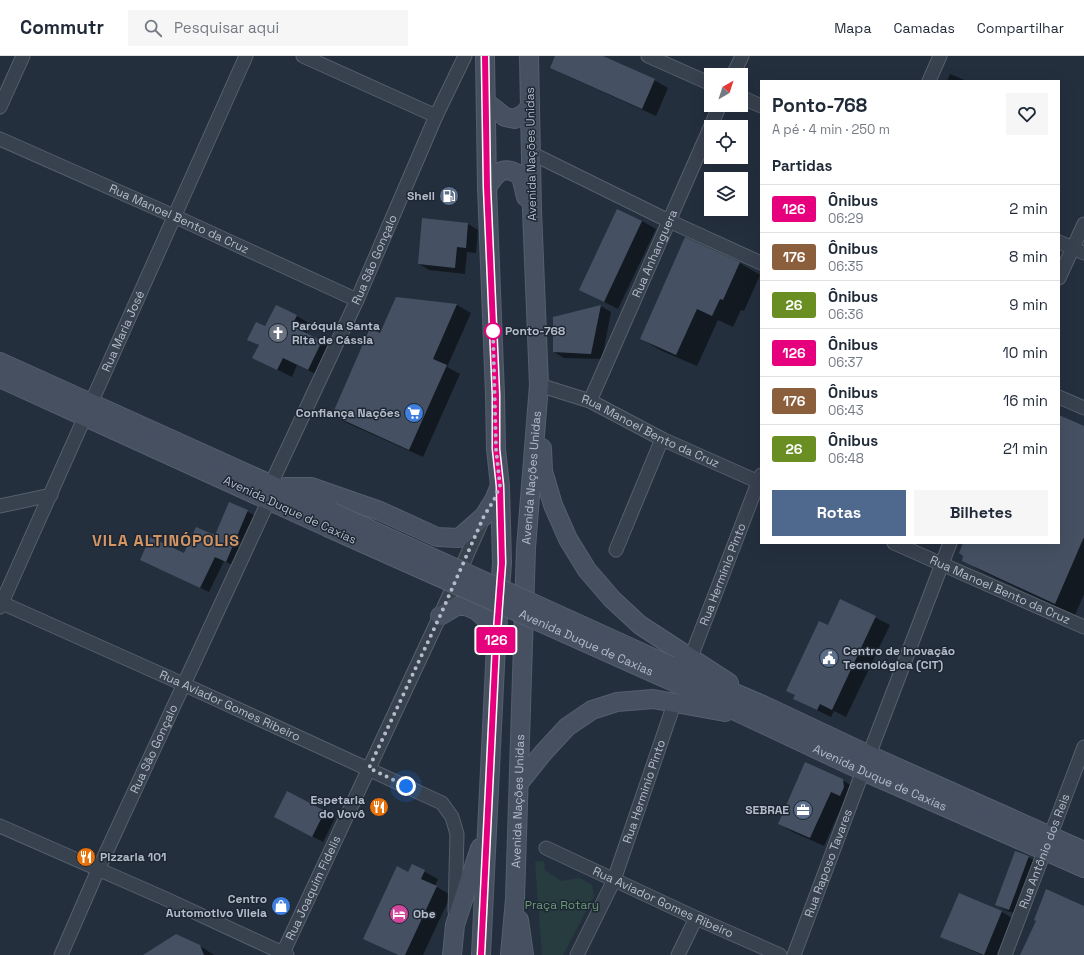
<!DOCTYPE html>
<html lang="pt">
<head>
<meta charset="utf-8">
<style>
	body { margin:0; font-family:"Space Grotesk",sans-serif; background:#f6f6f7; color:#1f2937; height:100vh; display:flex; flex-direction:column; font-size:15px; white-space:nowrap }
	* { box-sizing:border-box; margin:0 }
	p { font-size:13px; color:#747a83 }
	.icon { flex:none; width:22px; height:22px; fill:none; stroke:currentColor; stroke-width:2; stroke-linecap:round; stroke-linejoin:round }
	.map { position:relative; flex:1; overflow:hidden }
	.side { position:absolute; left:760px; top:24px; width:300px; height:464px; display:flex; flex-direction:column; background:#fff; border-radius:0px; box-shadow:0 4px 16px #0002 }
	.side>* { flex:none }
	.badge { padding:0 8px; border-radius:3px; font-size:14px; line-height:26px }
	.needle { width:26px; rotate:39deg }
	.tools { position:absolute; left:704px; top:12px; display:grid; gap:8px }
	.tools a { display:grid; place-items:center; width:44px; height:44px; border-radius:0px; background:#fff; box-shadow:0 4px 16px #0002; font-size:20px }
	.you { position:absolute; width:20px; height:20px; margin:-10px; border:3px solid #fff; border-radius:50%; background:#1a73e8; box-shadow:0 0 0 6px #1a73e833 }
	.map>.badge { position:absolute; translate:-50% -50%; box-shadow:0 0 0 2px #fff }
	h2 { padding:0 12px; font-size:15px; line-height:36px }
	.round { display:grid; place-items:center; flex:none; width:42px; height:42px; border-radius:0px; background:#f6f6f7 }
	.head { display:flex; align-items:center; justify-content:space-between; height:68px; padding:0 12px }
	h1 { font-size:19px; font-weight:800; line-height:30px }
	.cta { display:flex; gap:8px; margin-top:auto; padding:8px 12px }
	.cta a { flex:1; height:46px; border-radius:0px; background:#4f688e; color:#fff; font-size:16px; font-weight:800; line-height:46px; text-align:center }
	.cta a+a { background:#f6f6f7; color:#1f2937 }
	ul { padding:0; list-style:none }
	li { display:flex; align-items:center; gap:12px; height:48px; padding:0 12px; border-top:1px solid #e0e1e3 }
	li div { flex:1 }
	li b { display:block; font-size:15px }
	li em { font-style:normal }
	li .badge { min-width:44px; font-weight:700; text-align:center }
	header { display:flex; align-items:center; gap:24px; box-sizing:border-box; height:56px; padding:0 20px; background:#fff; border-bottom:1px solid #e0e1e3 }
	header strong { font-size:19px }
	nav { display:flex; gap:22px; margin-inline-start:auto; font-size:14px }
	.search { width:280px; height:36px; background:#f6f6f7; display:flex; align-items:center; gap:10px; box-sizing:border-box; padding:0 14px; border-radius:0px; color:#747a83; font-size:15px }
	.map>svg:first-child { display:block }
</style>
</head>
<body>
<header>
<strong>Commutr</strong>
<div class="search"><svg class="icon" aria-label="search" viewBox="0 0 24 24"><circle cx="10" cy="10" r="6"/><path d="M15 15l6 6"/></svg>Pesquisar aqui</div>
<nav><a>Mapa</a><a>Camadas</a><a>Compartilhar</a></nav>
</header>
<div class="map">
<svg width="1084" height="899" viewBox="0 0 1084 899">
	<rect width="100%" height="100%" fill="#242f3e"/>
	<polygon fill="#263c3f" points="544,805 545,814 561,825 580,822 592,829 594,840 563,899 542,899 535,806"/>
	<g fill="#0007">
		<polygon points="556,0 600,0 654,24 668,32 656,60 565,19 551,11"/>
		<polygon points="950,18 967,25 947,25"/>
		<polygon points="642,165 656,173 618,253 581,234"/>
		<polygon points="468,168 478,174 476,197 467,196 465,218 429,214 419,208"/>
		<polygon points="740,207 760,219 744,255 741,254 733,271 718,264 697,310 662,295 641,283"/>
		<polygon points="397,242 457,249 471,257 447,311 460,318 423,401 347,367 333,359 380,278"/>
		<polygon points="601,250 611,256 602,303 564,302 554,296 554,262"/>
		<polygon points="297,260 310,268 306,278 335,293 322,321 297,309 292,321 254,302 260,290 248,283"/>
		<polygon points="1059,360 1084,371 1084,538 1075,559 983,516 963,504 964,487 1059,487"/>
		<polygon points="230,447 256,460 234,510 224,505 209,536 150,508 184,498 215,481"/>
		<polygon points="841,544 890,569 846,661 834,655 831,661 794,643"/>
		<polygon points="842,724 856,732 854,747 845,743 824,790 793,776 779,768"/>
		<polygon points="287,736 335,762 323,786 285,766"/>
		<polygon points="1028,801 1039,807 1020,859 1007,855 997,849"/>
		<polygon points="412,809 438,823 435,830 451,839 423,899 397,899 364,882 408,817"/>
		<polygon points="959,838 1002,856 1012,862 997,899 982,899 952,886 942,880"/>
		<polygon points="200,890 214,899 150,899"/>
	</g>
	<g fill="#455162">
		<polygon points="555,0 603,0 655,23 642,53 550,12"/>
		<polygon points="617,153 642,165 604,246 579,234"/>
		<polygon points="422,162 468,167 466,192 457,191 455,212 418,208"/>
		<polygon points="685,181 740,206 723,244 720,243 712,260 697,253 676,299 640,283"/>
		<polygon points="396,241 457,248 433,303 447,309 409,394 332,359 370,272 380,277"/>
		<polygon points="276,249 297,259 292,270 322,285 308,314 283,302 277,314 252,302 259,289 247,284 256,266 265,270"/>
		<polygon points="601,249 591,298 553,296 553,261"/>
		<polygon points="1059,359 1084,370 1084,481 1055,548 962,505 963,500 959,497 963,487 1059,487"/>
		<polygon points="229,446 248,454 226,506 215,501 200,532 140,504 150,481 184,497 196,471 215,479"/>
		<polygon points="840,543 876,560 832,654 820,648 817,654 793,643 795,639 786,635 819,565 828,569"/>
		<polygon points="805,706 843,723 844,731 840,740 831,736 810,782 778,768"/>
		<polygon points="287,735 325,755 312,781 274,761"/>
		<polygon points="1015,795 1029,800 1009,854 995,849"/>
		<polygon points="412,808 425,814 421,823 437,830 405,899 398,899 363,883 397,810 408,816"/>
		<polygon points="1046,833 1084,850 1084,899 1020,899 1036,865 1034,864"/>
		<polygon points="959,837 1002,855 984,899 940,881"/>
		<polygon points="176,878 200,889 204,899 143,899"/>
	</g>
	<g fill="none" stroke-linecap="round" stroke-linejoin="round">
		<g stroke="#565f6c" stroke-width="15">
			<g id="street">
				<polyline points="303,0 436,60"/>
				<polyline points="648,0 711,28"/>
				<polyline points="733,19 742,0"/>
				<polyline points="929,25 940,0"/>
				<polyline points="741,41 761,50"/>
				<polyline points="0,51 23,0"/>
				<path id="s1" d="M0,83L176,161L357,244"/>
				<polyline points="531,97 669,165 761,207"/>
				<polyline points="1059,186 1084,197"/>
				<polyline points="1059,222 1084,168"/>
				<path id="s2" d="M539,329L590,345L662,383L761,427"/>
				<polyline points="1059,341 1084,352"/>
				<path id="s3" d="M590,345L720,49"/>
				<path id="s4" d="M271,428L357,244L436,60L465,0"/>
				<polyline points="0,450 51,439"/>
				<path id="s5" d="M894,487L1084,571"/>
				<polyline points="616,494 662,383"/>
				<path id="s6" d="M2,547L183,628L442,747L452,761L457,778L455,855"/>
				<path id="s7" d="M0,551L246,0"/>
				<path id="s8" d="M688,609L761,419"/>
				<polyline points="869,699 950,487"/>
				<polyline points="0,770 166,843 287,899"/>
				<path id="s9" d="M546,792L696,862L780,899"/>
				<path id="s10" d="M61,899L98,814L269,444"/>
				<path id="s11" d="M282,899L440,560L482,465"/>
				<path id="s12" d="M577,899L614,824L674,648"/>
				<polyline points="678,899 696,862"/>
				<path id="s13" d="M794,899L863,715"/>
				<path id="s14" d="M1005,899L1084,691"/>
			</g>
		</g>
		<g stroke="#565f6c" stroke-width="20">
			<g id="secondary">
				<polyline points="486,46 505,61 515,63 525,57 530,50"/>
				<path d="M487,131C497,116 503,108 521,120L526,141"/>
				<polyline points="0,306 332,456"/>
				<polyline points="0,322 327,471"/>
				<polyline points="542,392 543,415 553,449 568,483 587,514 612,543 640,569 729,627"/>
				<polyline points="285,431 311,431 380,455 437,481 459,482 484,460 494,444 499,432"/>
				<polyline points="440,560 457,550 466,550 477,555 489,566 494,583"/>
				<polyline points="671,610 763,649 869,699 1084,795"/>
				<path id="s15" d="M665,622L863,715L1084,812"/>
				<polyline points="519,727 543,697 567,671 592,654 617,646 653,643 725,656"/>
				<polyline points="519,864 524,899"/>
				<polyline points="452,899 455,869 480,792"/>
				<polyline points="481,899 496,589 502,507 500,430 496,393 495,339 487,131 485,0"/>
				<path id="s16" d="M510,899L515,843L526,492L539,329L532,154L529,0"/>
			</g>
		</g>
		<use href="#street" stroke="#38414e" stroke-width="13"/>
		<use href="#secondary" stroke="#465061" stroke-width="18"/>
		<g stroke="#565f6c" stroke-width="20" stroke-linecap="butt">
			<g id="secondary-bridge">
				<polyline points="332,456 671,610"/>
				<path id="s17" d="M327,471L665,622"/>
			</g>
		</g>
		<use href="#secondary-bridge" stroke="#465061" stroke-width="18"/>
	</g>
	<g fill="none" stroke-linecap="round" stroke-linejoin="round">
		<g stroke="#fff" stroke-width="9">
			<polyline id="line" points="481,899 496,589 502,507 500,430 496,393 496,339 487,131 485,0"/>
		</g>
		<use href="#line" stroke="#e6007e" stroke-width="6"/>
		<polyline stroke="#b4bcc9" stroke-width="4" stroke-dasharray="0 7.2" points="406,730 369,712 440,560 484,460 494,444 500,430 496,393 493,275"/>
	</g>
	<defs>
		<g id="fuel-disc" transform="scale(1)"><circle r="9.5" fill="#5c6f8a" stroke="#1d2633"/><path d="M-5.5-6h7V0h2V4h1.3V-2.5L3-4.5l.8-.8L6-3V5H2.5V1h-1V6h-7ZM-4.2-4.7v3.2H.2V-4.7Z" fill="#fff"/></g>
		<g id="church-disc" transform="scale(1)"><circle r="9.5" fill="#6b7280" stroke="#1d2633"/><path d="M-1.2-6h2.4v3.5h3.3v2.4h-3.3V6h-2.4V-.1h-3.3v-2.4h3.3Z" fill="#fff"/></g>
		<g id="supermarket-disc" transform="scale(1)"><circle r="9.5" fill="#3f7fe0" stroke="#1d2633"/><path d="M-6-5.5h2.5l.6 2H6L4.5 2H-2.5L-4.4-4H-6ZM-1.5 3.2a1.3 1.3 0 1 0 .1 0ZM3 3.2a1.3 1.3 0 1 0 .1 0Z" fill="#fff"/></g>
		<g id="civic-disc" transform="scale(1)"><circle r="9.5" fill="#5c6f8a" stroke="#1d2633"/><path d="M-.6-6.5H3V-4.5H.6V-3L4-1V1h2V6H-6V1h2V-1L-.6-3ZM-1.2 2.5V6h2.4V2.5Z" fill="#fff"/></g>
		<g id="restaurant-disc" transform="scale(1)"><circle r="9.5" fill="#e8710a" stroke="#1d2633"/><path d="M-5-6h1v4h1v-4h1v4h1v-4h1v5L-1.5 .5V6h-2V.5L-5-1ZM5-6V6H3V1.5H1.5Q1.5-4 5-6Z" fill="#fff"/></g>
		<g id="office-disc" transform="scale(1)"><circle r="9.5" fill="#5c6f8a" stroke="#1d2633"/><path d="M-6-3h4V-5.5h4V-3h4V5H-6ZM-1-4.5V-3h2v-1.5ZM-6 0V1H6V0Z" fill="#fff"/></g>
		<g id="shop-disc" transform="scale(1)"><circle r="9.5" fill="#3f7fe0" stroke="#1d2633"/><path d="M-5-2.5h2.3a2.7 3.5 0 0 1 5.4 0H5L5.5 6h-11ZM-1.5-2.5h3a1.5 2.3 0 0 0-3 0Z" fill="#fff"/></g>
		<g id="hotel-disc" transform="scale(1)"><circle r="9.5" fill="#d1479c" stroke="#1d2633"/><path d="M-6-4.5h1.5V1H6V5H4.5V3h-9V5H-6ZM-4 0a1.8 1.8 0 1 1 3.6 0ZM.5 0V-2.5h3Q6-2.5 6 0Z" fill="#fff"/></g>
	</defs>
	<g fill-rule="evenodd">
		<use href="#fuel-disc" x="449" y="140"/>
		<use href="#church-disc" x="278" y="277"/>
		<use href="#supermarket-disc" x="414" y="357"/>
		<use href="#civic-disc" x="829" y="602"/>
		<use href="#restaurant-disc" x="379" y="751"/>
		<use href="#office-disc" x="803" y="754"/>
		<use href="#restaurant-disc" x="86" y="801"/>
		<use href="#shop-disc" x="281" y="850"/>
		<use href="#hotel-disc" x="399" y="858"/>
	</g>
	<circle fill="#fff" stroke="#e6007e" stroke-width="2" cx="493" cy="275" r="8"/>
	<g text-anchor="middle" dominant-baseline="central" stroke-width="3" stroke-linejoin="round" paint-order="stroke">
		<g font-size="12" fill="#b4bcc9" stroke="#1d2633">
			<text transform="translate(531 98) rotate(-91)">Avenida Nações Unidas</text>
			<text stroke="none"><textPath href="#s1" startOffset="196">Rua Manoel Bento da Cruz</textPath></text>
			<text stroke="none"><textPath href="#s3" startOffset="161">Rua Anhanguera</textPath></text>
			<text stroke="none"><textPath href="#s4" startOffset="247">Rua São Gonçalo</textPath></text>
			<text stroke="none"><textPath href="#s7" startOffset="302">Rua Maria José</textPath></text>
			<text stroke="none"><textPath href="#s2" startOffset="121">Rua Manoel Bento da Cruz</textPath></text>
			<text stroke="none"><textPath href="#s16" startOffset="478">Avenida Nações Unidas</textPath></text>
			<text transform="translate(290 454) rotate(25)">Avenida Duque de Caxias</text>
			<text stroke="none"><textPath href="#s8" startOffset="97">Rua Hermínio Pinto</textPath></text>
			<text stroke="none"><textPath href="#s5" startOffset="116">Rua Manoel Bento da Cruz</textPath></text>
			<text stroke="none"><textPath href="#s17" startOffset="284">Avenida Duque de Caxias</textPath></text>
			<text stroke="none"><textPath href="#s6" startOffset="250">Rua Aviador Gomes Ribeiro</textPath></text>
			<text stroke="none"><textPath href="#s10" startOffset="226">Rua São Gonçalo</textPath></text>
			<text stroke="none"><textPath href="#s15" startOffset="237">Avenida Duque de Caxias</textPath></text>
			<text stroke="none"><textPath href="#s12" startOffset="177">Rua Herminio Pinto</textPath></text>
			<text stroke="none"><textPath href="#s16" startOffset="154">Avenida Nações Unidas</textPath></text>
			<text stroke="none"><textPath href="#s14" startOffset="111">Rua Antônio dos Reis</textPath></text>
			<text stroke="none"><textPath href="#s13" startOffset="98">Rua Raposo Tavares</textPath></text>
			<text stroke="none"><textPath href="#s11" startOffset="74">Rua Joaquim Fidelis</textPath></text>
			<text stroke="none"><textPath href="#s9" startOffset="129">Rua Aviador Gomes Ribeiro</textPath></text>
		</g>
		<g font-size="12" font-weight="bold" fill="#b4bcc9" stroke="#1d2633" text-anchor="end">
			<text x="435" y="140">Shell</text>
			<text x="292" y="270" text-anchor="start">Paróquia Santa<tspan x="292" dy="14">Rita de Cássia</tspan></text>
			<text x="400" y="357">Confiança Nações</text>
			<text x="843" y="595" text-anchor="start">Centro de Inovação<tspan x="843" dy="14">Tecnológica (CIT)</tspan></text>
			<text x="365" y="744">Espetaria<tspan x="365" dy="14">do Vovô</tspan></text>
			<text x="789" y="754">SEBRAE</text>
			<text x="100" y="801" text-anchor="start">Pizzaria 101</text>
			<text x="267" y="843">Centro<tspan x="267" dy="14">Automotivo Vilela</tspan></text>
			<text x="413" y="858" text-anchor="start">Obe</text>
		</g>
		<g font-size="12" font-weight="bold" fill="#b4bcc9" stroke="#1d2633" text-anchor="start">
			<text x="505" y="275">Ponto-768</text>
		</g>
		<g font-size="12" fill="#6b9a76" stroke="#1d2633">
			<text x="562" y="849">Praça Rotary</text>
		</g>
		<g font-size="16" font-weight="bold" letter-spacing="1" fill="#d59563" stroke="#1d2633">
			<text x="166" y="484">VILA ALTINÓPOLIS</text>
		</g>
	</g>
</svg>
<div class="tools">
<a><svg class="needle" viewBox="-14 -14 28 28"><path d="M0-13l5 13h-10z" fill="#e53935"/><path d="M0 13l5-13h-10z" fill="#747a83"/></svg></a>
<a><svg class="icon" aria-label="locate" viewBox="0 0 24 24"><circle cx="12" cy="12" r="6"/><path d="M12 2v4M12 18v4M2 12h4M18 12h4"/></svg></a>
<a><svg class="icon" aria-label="layers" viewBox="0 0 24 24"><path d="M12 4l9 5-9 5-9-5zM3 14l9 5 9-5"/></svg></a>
</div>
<div class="you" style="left:406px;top:730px"></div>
<b class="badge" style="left:496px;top:584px;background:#e6007e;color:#fff">126</b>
<section class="side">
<div class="head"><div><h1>Ponto-768</h1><p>A pé · 4 min · 250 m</p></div><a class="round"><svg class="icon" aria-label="heart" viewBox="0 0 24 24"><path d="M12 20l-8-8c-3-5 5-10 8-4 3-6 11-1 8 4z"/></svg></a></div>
<h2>Partidas</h2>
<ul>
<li><span class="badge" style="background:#e6007e;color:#fff">126</span><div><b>Ônibus</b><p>06:29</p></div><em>2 min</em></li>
<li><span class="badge" style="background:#8b5e3c;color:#fff">176</span><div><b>Ônibus</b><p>06:35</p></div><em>8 min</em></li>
<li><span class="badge" style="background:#6b8e23;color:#fff">26</span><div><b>Ônibus</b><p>06:36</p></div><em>9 min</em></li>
<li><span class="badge" style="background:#e6007e;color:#fff">126</span><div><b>Ônibus</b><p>06:37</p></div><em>10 min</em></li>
<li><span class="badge" style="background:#8b5e3c;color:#fff">176</span><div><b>Ônibus</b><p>06:43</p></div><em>16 min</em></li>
<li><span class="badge" style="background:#6b8e23;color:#fff">26</span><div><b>Ônibus</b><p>06:48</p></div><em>21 min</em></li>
</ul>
<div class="cta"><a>Rotas</a><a>Bilhetes</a></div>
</section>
</div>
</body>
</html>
